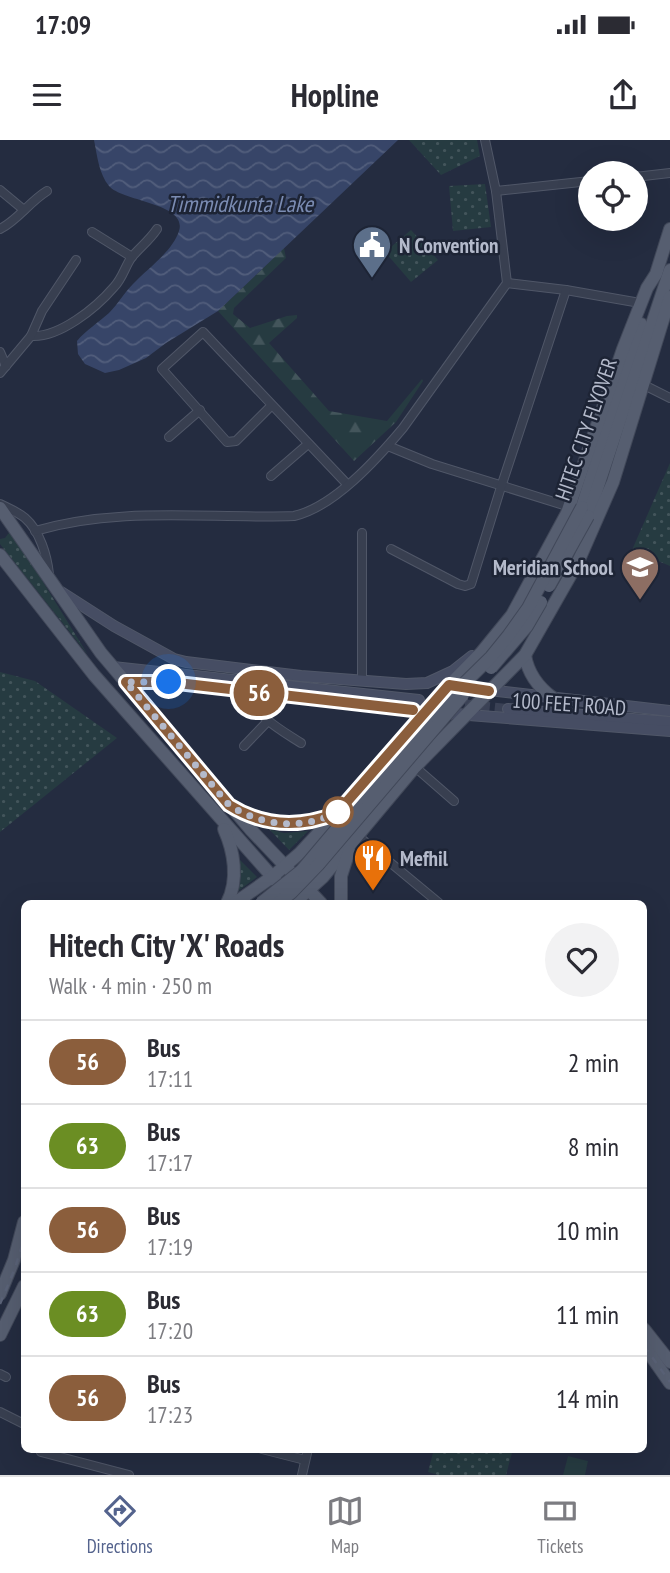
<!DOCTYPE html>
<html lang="en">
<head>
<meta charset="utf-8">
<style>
	body { margin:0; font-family:"PT Sans Narrow",sans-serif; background:#f2f2f3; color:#2b2b33; height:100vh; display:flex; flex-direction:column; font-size:26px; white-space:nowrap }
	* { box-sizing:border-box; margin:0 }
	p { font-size:23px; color:#7c7c81 }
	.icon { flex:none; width:38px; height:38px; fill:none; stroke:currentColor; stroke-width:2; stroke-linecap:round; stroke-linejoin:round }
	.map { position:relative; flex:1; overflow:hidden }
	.details { position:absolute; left:21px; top:760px; width:626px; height:553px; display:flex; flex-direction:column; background:#fff; border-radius:10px; box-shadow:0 7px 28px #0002 }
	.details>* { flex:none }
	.badge { padding:0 14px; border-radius:23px; font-size:24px; line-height:46px }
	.buttons { position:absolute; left:578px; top:21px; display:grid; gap:14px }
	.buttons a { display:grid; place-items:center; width:70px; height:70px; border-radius:50%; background:#fff; box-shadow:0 7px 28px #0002; font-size:35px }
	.you { position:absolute; width:35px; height:35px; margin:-18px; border:5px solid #fff; border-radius:50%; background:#1a73e8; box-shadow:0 0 0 10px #1a73e833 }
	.map>.badge { position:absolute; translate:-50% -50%; box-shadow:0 0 0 4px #fff }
	.round { display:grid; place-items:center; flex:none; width:74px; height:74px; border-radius:37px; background:#f2f2f3 }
	.head { display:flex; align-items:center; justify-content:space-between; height:119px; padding:0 28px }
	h1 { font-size:33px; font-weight:600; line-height:52px }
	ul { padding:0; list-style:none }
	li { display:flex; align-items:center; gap:21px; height:84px; padding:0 28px; border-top:2px solid #e1e1e2 }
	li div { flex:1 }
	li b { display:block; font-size:26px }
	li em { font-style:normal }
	li .badge { min-width:77px; font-weight:700; text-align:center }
	.status { display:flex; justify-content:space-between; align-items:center; height:49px; padding:0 35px; background:#fff; direction:ltr }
	.status svg { height:19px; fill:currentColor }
	header { display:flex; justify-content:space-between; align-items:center; height:91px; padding:0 28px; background:#fff; font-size:32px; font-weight:600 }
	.dock { display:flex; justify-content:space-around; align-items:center; height:98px; border-top:2px solid #e1e1e2; background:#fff; font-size:19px; color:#7c7c81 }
	.dock a { display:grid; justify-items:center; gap:4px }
	.dock .on { color:#54638d }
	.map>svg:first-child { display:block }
</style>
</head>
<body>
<div class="status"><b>17:09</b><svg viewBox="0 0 49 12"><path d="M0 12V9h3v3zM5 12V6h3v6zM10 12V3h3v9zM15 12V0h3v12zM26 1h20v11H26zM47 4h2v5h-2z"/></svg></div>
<header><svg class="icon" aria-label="menu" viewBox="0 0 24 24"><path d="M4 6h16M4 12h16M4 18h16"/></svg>Hopline<svg class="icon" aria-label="share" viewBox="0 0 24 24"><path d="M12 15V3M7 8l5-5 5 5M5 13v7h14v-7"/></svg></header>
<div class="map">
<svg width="670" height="1335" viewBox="0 0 670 1335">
	<defs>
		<pattern id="grass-dots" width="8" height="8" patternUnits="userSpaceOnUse" patternTransform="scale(1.75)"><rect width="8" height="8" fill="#263b41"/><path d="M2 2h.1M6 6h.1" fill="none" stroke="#43555b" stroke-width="1.8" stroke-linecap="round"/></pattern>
		<pattern id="forest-firs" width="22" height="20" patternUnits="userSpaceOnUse" patternTransform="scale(1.75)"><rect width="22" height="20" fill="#263b41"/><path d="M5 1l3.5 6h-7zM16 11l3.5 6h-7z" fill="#43555b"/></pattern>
		<pattern id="water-waves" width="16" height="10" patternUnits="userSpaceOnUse" patternTransform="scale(1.75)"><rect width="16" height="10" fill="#374568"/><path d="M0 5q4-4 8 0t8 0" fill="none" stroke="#525e7c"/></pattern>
	</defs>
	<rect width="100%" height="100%" fill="#242c40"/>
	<g fill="url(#grass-dots)">
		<polygon points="409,0 477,0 480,16 441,35"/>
		<polygon points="485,44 491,87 453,91 449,46"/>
		<polygon points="411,90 438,120 411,142 385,112"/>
		<polygon points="670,323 670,426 632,410"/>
		<polygon points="11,390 88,515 0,404 0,399 5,398"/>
		<polygon points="0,532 35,541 117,598 0,692"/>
		<polygon points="269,689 284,693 308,691 289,710"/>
		<polygon points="238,718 257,737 237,752"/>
		<polygon points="434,1309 513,1309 506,1335 438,1335 428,1332"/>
	</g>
	<polygon fill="url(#forest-firs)" points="284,108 286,118 234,168 233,174 250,188 287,176 297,175 297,178 269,203 329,271 387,281 422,239 423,241 396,282 354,321 218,171"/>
	<polygon fill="#263b41" points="568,1316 588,1321 585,1335 563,1335"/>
	<path fill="url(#water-waves)" d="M94,0H398L218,171L166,203L146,218L119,230L105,233L85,224L78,214L77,201C86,190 98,183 109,173C118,164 124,153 133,144C148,128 172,112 179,91C188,63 123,62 109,46C99,34 97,15 94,0Z"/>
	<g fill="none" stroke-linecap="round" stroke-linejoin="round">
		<polyline stroke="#3a4155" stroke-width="10" stroke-dasharray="10 5" stroke-linecap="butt" points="450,563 508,569"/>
		<g stroke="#505768" stroke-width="10">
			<g id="minor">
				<polyline points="635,37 670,33"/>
				<polyline points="0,50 24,70"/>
				<polyline points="496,51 590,41"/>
				<path d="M0,89C18,80 29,62 47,51"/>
				<polyline points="92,92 132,117"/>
				<polyline points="507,143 566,150 640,163"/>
				<path d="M31,196C59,198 96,168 114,147C122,139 125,127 131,118C139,108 149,101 157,89"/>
				<polyline points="0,212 6,226"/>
				<polyline points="0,233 31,196 42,171 76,120"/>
				<polyline points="644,245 670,258"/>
				<polyline points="271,266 236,301 227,302 162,229 203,192 347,344"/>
				<polyline points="169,297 200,270"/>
				<polyline points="388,306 432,324 570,367"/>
				<polyline points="271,336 308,304"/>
				<path d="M0,364C8,368 18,372 25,378C40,391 47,416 49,434"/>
				<path d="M35,391C120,366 207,379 294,376C334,367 377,319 403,288L507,143L496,51L485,0"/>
				<polyline points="391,409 458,444 465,446 471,444 501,347 566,150"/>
				<polyline points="362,540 362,393"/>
				<polyline points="126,542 169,542 413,570"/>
				<path d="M250,552C255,577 281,590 301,603"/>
				<polyline points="244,606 268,581"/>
				<polyline points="415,627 454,661"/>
				<polyline points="357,695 439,763"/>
				<polyline points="0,1234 6,1237"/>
				<polyline points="0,1272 24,1284"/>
				<polyline points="262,1309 305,1320"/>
				<polyline points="41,1312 129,1335"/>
				<polyline points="302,1335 308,1309"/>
			</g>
		</g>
		<g stroke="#505768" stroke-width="12">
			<g id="secondary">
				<polyline points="61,452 114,486 174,519 186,522 301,536 406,544 427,543 453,531 472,516"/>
				<polyline points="113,527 419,560"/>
				<polyline points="454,546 670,571"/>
				<polyline points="508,569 670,582"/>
				<polyline points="443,573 670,591"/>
			</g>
		</g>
		<g stroke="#414859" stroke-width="14">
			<g id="primary">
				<polyline points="582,367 641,184"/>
				<polyline points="0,368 101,513 251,690 289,730"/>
				<polyline points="588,376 670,130"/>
				<polyline points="0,415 94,535 276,741"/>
				<path d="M525,515C528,534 538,547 553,558"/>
				<path d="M236,669C265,687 301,687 332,675"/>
				<path d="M224,689C234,711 239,740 227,763"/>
				<polyline points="304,745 321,763"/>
				<polyline points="235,763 272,737 300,713 337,673 426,569 481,513 512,475 567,373 623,209 647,148 656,134 670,89"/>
				<polyline points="294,763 323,737 415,627 525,515 578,422 613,342 670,157"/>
				<polyline points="341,763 341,736 349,711"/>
				<polyline points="0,1154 14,1120 24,1082"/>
				<polyline points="644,1189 670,1222"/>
				<polyline points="0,1195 24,1146"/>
				<polyline points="644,1206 670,1243"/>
			</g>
		</g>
		<use href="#minor" stroke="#383f50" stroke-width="8"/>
		<use href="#secondary" stroke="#464d63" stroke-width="10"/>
		<use href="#primary" stroke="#565e70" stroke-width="12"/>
		<g stroke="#5a6277" stroke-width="2.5" stroke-dasharray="7 7" stroke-linecap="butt">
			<polyline points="0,1164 15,1128 24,1099"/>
			<polyline points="644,1206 670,1242"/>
		</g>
		<g stroke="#414859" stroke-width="14" stroke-linecap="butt">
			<g id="primary-bridge">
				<polyline points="549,446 588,376"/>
				<polyline points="491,528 527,486 541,462"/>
				<polyline points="261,763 301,731 438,569 491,517 508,496 528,468 582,367"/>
				<polyline points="278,763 291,753 318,725 463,555"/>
			</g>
		</g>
		<use href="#primary-bridge" stroke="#565e70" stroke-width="12"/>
	</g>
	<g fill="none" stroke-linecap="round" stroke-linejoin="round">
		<g stroke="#fff" stroke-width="16">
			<path id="line" d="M413,570L169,542H126L229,665C264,687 300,688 337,673L449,545L489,551"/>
		</g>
		<use href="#line" stroke="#8b5e3c" stroke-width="10"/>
		<path stroke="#b4bacb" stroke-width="7" stroke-dasharray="0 12.6" d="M169,542H126L229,665C263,687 303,690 338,672"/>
	</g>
	<defs>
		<g id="civic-pin" transform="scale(2.0125)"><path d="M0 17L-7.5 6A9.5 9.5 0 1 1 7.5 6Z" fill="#5c6f8a" stroke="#1d2435"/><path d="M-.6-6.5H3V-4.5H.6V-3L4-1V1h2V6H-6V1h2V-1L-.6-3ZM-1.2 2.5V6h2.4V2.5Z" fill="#fff"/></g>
		<g id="school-pin" transform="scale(2.0125)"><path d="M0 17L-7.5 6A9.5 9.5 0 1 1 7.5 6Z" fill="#8d6e63" stroke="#1d2435"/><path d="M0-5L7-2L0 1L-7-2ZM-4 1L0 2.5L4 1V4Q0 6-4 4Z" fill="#fff"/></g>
		<g id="restaurant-pin" transform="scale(2.0125)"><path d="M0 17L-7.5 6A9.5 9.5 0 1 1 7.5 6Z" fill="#e8710a" stroke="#1d2435"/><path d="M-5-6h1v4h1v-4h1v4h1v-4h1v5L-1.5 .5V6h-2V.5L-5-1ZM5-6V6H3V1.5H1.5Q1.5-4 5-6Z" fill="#fff"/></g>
	</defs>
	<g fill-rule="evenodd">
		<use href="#civic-pin" x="372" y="105"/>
		<use href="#school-pin" x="640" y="427"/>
		<use href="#restaurant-pin" x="373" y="718"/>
	</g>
	<circle fill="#fff" stroke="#8b5e3c" stroke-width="3.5" cx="338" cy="672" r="14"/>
	<g text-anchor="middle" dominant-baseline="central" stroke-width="5" stroke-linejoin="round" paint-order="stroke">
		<g font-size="21" font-weight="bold" fill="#b4bacb" stroke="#1d2435" text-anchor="start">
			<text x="399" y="105">N Convention</text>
			<text x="613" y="427" text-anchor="end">Meridian School</text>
			<text x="400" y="718">Mefhil</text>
		</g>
		<g font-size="21" fill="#b4bacb" stroke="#1d2435">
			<text transform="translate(586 289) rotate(-71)">HITEC CITY FLYOVER</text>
			<text transform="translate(569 564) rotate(4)">100 FEET ROAD</text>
		</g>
		<g font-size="23" font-style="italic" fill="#7b8cb3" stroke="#1d2435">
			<text x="240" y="63">Timmidkunta Lake</text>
		</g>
	</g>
</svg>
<div class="buttons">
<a><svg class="icon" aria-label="locate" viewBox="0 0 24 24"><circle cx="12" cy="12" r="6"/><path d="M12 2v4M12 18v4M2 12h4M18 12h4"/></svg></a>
</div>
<div class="you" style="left:169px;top:542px"></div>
<b class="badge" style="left:259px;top:553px;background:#8b5e3c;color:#fff">56</b>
<section class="details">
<div class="head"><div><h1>Hitech City 'X' Roads</h1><p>Walk · 4 min · 250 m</p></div><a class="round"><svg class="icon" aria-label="heart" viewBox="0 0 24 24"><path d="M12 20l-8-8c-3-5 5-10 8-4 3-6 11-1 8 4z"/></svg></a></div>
<ul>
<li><span class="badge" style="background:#8b5e3c;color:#fff">56</span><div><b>Bus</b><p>17:11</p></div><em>2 min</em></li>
<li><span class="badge" style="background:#6b8e23;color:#fff">63</span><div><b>Bus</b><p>17:17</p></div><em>8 min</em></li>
<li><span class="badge" style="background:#8b5e3c;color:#fff">56</span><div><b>Bus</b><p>17:19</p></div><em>10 min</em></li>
<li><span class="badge" style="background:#6b8e23;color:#fff">63</span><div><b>Bus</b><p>17:20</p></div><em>11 min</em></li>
<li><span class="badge" style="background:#8b5e3c;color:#fff">56</span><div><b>Bus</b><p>17:23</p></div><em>14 min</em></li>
</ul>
</section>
</div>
<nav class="dock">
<a class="on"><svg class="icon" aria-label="directions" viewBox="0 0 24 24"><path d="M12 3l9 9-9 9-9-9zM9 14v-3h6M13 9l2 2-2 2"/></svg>Directions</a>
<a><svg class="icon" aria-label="map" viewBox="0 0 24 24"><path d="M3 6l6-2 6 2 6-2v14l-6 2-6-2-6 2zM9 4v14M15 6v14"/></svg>Map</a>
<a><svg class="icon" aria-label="tickets" viewBox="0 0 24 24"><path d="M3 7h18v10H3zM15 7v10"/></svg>Tickets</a>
</nav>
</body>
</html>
